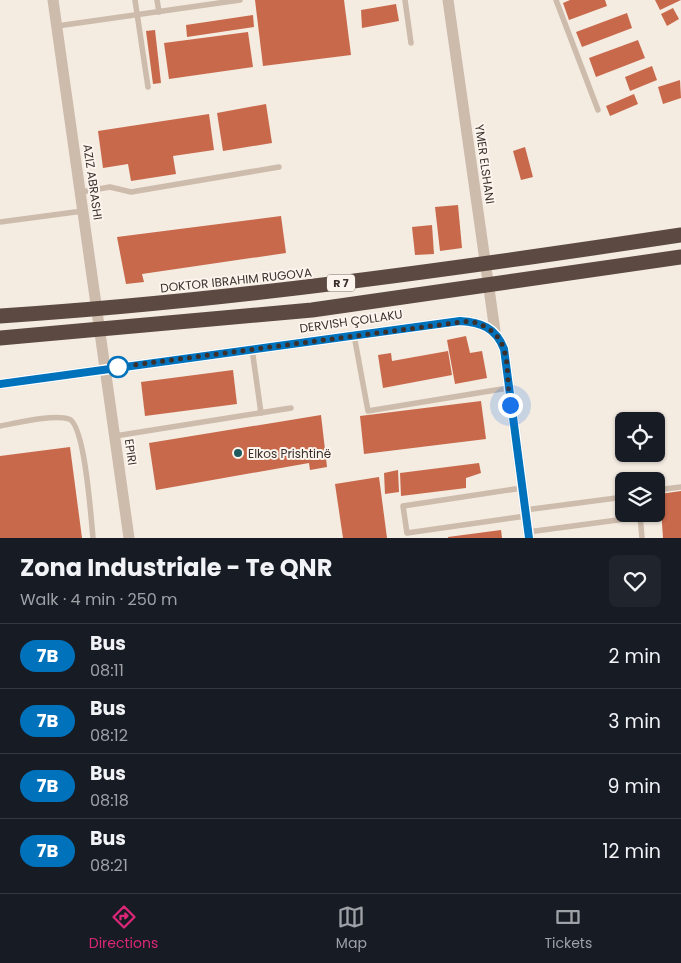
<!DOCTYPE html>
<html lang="en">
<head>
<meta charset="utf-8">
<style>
	body { margin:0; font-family:Poppins,sans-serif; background:#20242c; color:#f1f3f6; height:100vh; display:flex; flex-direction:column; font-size:19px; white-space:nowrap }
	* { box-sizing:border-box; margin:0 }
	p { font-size:16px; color:#9ea1a6 }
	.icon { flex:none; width:28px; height:28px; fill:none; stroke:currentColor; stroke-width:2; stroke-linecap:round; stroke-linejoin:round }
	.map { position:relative; height:538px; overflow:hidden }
	.sheet { display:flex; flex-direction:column; background:#171b24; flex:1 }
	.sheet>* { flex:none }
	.badge { padding:0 10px; border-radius:16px; font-size:18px; line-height:32px }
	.fabs { position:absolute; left:615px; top:412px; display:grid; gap:10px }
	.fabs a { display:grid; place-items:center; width:50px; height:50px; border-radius:8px; background:#171b24; box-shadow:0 1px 4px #0004; font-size:25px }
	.you { position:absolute; width:25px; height:25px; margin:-12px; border:4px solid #fff; border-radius:50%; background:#1a73e8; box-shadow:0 0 0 8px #1a73e833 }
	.map>.badge { position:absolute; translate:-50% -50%; box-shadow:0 0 0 2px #fff }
	.round { display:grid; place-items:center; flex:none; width:52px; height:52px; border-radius:8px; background:#20242c }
	.overview { display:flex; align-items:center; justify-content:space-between; height:85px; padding:0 20px }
	h1 { font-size:24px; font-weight:700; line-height:38px }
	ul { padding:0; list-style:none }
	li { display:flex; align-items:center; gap:15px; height:65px; padding:0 20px; border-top:1px solid #363941 }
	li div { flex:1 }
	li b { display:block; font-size:19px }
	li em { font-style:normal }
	li .badge { min-width:55px; font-weight:700; text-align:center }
	.tab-bar { display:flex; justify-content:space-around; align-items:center; height:70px; border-top:1px solid #363941; background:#171b24; font-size:14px; color:#9ea1a6 }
	.tab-bar a { display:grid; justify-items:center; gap:2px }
	.tab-bar .selected { color:#db2777 }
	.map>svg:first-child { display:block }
</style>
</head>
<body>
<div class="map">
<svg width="681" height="538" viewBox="0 0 681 538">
	<rect width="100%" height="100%" fill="#f4ebe1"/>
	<g fill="#c8694b">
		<polygon points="255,0 344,0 351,55 263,66"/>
		<polygon points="570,0 605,0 607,6 569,20 563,3"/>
		<polygon points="655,0 681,0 660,10"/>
		<polygon points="396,4 399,21 362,28 361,10"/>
		<polygon points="673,8 679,19 667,26 661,14"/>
		<polygon points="627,13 632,28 582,47 576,32"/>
		<polygon points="253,15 254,27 187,37 186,25"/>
		<polygon points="155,30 161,83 153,84 146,31"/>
		<polygon points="248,32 253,67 169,79 164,43"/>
		<polygon points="638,40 645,58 596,77 589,58"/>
		<polygon points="652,66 657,80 630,91 625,77"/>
		<polygon points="680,80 681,98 663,104 658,87"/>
		<polygon points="634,94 638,104 610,116 606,106"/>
		<polygon points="266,104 272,143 223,151 217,113"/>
		<polygon points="209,114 214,150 173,156 176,174 131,181 128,164 103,168 98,131"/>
		<polygon points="525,147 533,177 521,180 513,151"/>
		<polygon points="458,205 462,248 440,251 435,207"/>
		<polygon points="281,216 286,253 142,274 144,282 126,284 117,237"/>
		<polygon points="432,225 434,254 415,255 412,227"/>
		<polygon points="466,336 470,353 482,351 487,378 455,384 447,340"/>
		<polygon points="448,351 452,375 383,388 378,355 391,353 392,361"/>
		<polygon points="233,370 237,404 145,416 141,382"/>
		<polygon points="481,401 486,439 364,454 360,416"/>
		<polygon points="321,415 327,467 310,470 309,463 156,490 149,443"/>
		<polygon points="70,447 82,538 0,538 0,456"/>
		<polygon points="479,463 481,473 466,478 466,488 401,496 400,473"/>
		<polygon points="398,470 399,492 385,494 384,473"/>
		<polygon points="379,477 387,538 343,538 335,484"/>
		<polygon points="681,491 681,538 663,538 660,494"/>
		<polygon points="501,530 502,538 448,538 448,537"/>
	</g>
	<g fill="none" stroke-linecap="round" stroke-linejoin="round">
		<g stroke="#cdbbac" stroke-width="5.5">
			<polyline points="135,0 148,87"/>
			<polyline points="157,0 159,12"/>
			<polyline points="405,0 411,43"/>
			<polyline points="556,0 598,110"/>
			<polyline points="57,26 240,0"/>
			<polyline points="81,192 110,187 131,192 279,167"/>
			<polyline points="0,222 83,211"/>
			<polyline points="354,335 368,411 508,388"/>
			<polyline points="252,349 261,413"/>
			<path d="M0,426C17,423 53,414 69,419C85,425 91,518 93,538"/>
			<polyline points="115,436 291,408"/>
			<polyline points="522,488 403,506 407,533 526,516"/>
			<polyline points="656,490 681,487"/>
			<polyline points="525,510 624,497"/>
			<polyline points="640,515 642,538"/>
			<polyline points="528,532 640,517"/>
		</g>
		<g stroke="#cdbbac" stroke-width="11">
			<polyline points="53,0 129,538"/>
			<polyline points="448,0 495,331"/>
			<path d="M0,384L460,321C481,322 496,328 504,349L529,538"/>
		</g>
		<g stroke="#5c4a42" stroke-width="15">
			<path d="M0,316C228,301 455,269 681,235"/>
			<polyline points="0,338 312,310 681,257"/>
		</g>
	</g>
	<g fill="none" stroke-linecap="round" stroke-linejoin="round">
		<g stroke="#fff" stroke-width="11">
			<path id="line" d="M0,384L460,321C481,322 496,328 504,349L529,538"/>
		</g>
		<use href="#line" stroke="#0072bc" stroke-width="8"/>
		<path stroke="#3b302b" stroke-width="5" stroke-dasharray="0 9" d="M118,367L469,321C515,331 505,368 510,405"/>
	</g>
	<circle fill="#fff" stroke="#0072bc" stroke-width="2.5" cx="118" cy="367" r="10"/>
	<circle fill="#1f5a5e" stroke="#fbf5ee" stroke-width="2" cx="238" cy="453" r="5"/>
	<g text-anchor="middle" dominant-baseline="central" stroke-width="4" stroke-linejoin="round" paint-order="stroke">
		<rect fill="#fbf5ee" stroke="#756b66" stroke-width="1" x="327" y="274.5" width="28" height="17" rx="4"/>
		<g font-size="11" font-weight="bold" fill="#3b302b">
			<text x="341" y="283">R 7</text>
		</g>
		<g font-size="12" fill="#3b302b" stroke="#fbf5ee">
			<text transform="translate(485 164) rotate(82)">YMER ELSHANI</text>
			<text transform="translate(93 182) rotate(82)">AZIZ ABRASHI</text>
			<text transform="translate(236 280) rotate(-6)">DOKTOR IBRAHIM RUGOVA</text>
			<text transform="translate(351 321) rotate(-8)">DERVISH ÇOLLAKU</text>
			<text transform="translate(131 452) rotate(82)">EPIRI</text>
		</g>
		<g font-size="12" fill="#3b302b" stroke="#fbf5ee" text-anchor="start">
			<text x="248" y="453">Elkos Prishtinë</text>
		</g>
	</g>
</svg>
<div class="fabs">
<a><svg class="icon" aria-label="locate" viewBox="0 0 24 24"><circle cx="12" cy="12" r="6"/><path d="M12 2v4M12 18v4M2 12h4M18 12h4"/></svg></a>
<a><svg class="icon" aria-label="layers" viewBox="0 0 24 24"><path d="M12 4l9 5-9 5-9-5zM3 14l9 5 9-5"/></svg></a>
</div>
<div class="you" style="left:510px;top:405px"></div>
</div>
<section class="sheet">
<div class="overview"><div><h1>Zona Industriale - Te QNR</h1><p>Walk · 4 min · 250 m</p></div><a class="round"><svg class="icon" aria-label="heart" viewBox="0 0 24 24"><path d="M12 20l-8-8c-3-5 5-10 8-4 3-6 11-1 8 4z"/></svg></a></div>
<ul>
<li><span class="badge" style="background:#0072bc;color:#fff">7B</span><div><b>Bus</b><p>08:11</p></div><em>2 min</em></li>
<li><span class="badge" style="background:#0072bc;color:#fff">7B</span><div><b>Bus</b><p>08:12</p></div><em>3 min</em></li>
<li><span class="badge" style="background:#0072bc;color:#fff">7B</span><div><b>Bus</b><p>08:18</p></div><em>9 min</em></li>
<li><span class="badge" style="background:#0072bc;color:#fff">7B</span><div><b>Bus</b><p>08:21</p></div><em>12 min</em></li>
</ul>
</section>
<nav class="tab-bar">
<a class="selected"><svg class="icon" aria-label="directions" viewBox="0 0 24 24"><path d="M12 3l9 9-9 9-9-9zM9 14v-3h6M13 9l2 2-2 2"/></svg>Directions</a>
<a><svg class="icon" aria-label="map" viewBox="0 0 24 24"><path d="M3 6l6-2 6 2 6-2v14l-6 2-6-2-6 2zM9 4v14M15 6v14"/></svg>Map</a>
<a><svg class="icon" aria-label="tickets" viewBox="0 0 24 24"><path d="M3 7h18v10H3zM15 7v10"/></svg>Tickets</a>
</nav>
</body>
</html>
